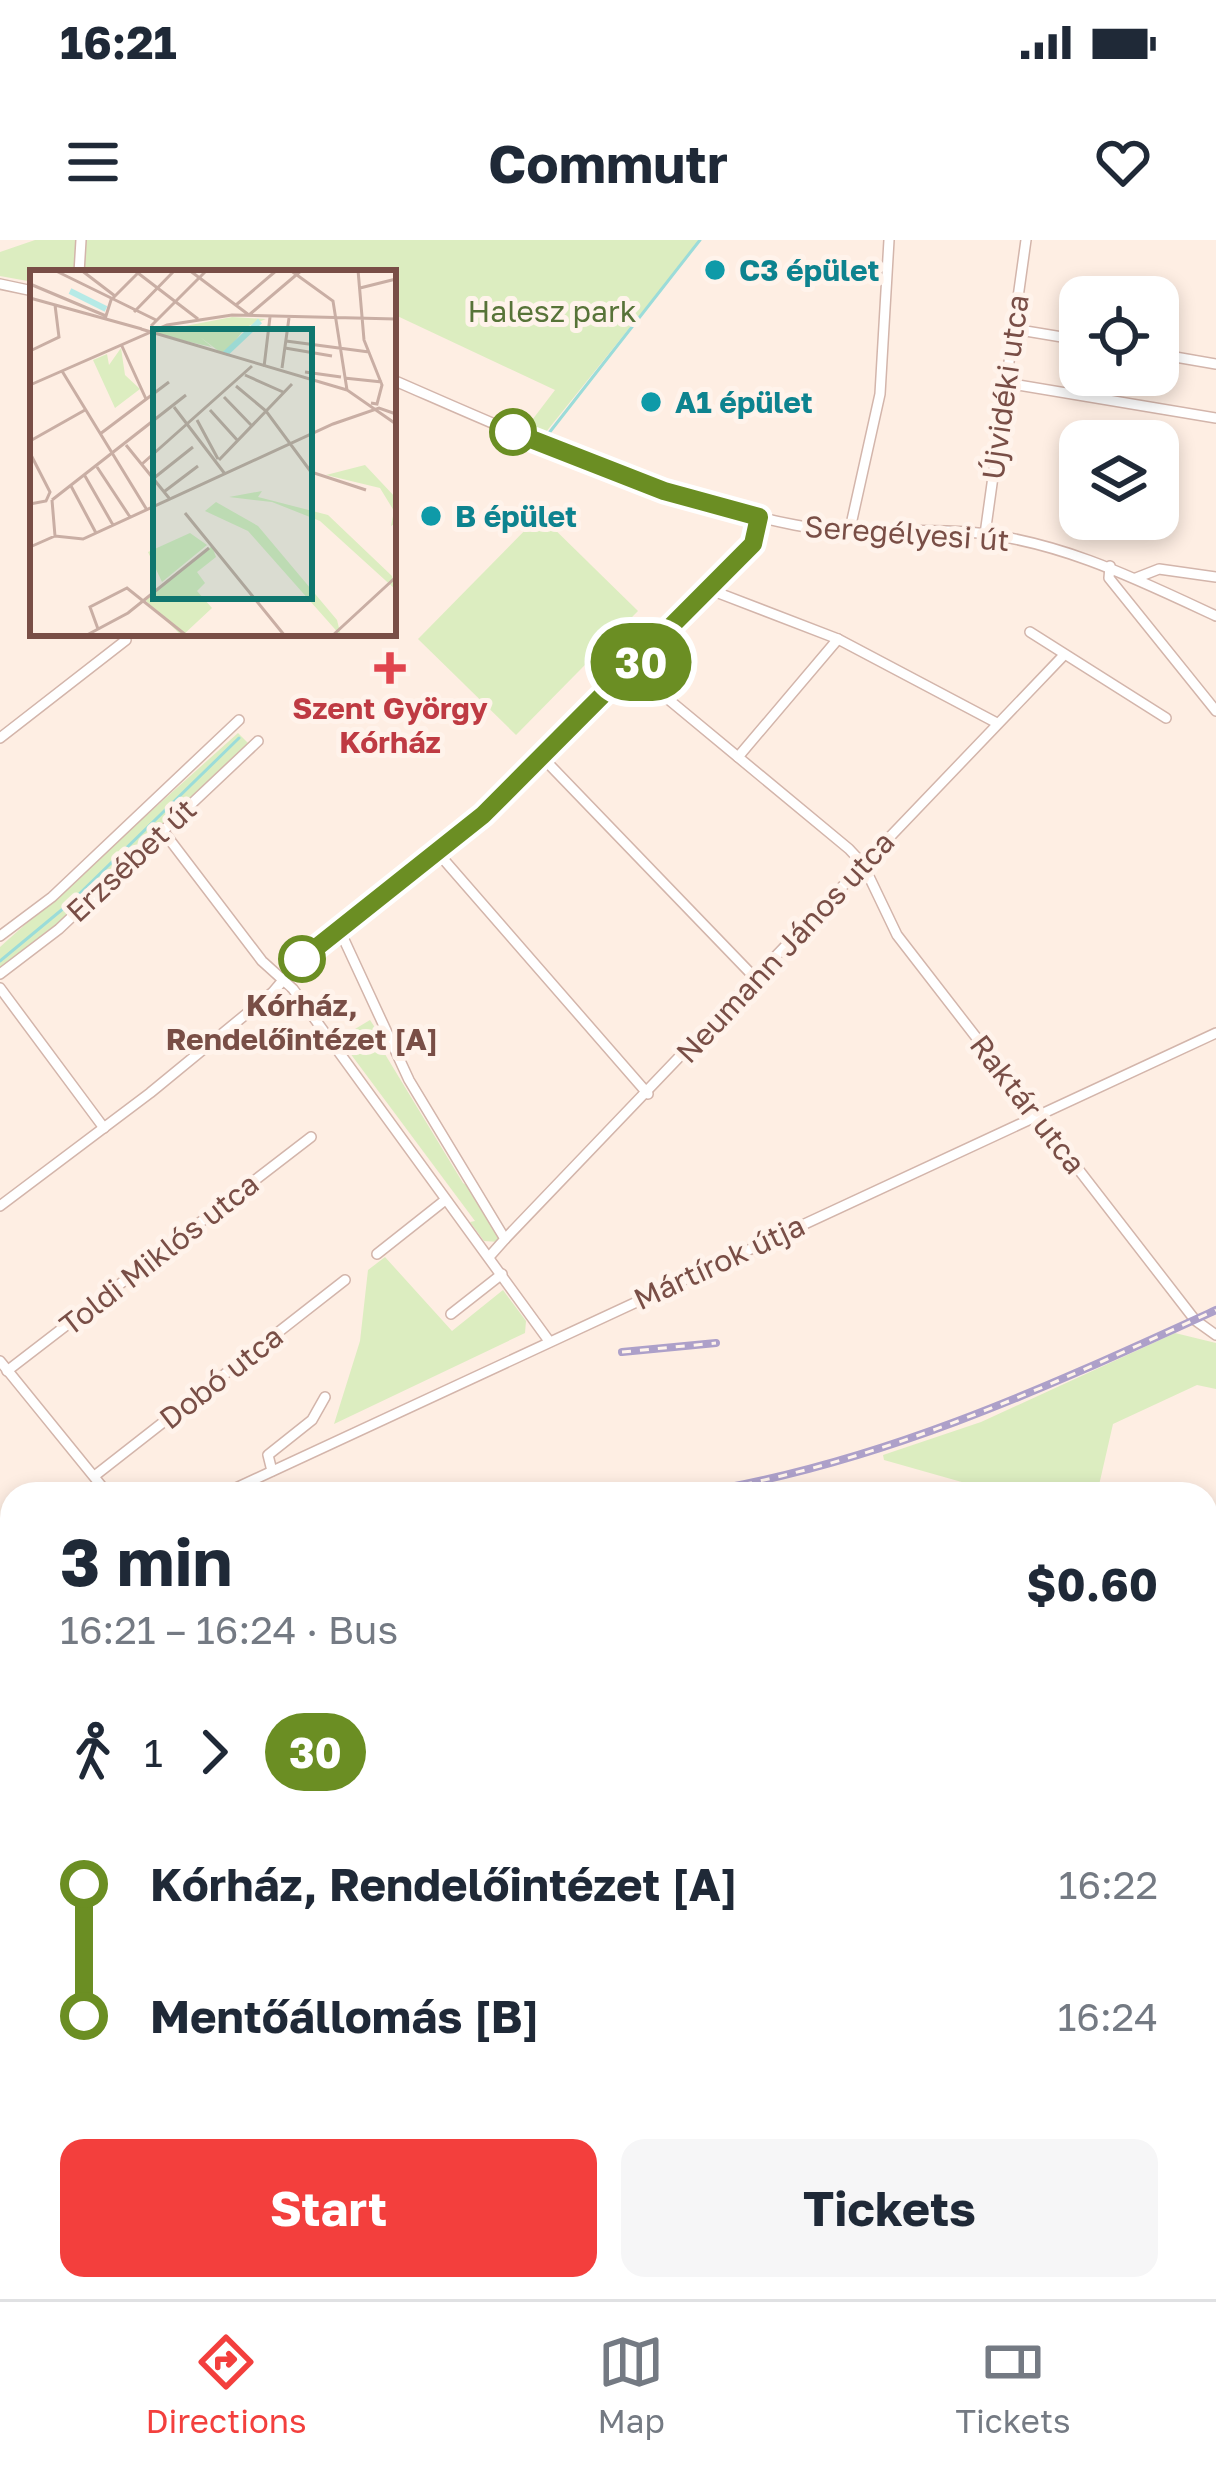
<!DOCTYPE html>
<html lang="en">
<head>
<meta charset="utf-8">
<style>
	body { margin:0; font-family:"Golos Text",sans-serif; background:#f6f6f7; color:#1f2937; height:100vh; display:flex; flex-direction:column; font-size:45px; white-space:nowrap }
	* { box-sizing:border-box; margin:0 }
	p { font-size:39px; color:#747a83 }
	.icon { flex:none; width:66px; height:66px; fill:none; stroke:currentColor; stroke-width:2; stroke-linecap:round; stroke-linejoin:round }
	.map { position:relative; flex:1; overflow:hidden }
	.drawer { position:absolute; left:0px; top:1242px; width:1218px; height:819px; display:flex; flex-direction:column; background:#fff; border-radius:36px 36px 0 0; box-shadow:0 6px 18px #0003 }
	.drawer>* { flex:none }
	.badge { padding:0 24px; border-radius:39px; font-size:42px; line-height:78px }
	.fabs { position:absolute; left:1059px; top:36px; display:grid; gap:24px }
	.fabs a { display:grid; place-items:center; width:120px; height:120px; border-radius:24px; background:#fff; box-shadow:0 6px 18px #0003; font-size:60px }
	.map>.badge { position:absolute; translate:-50% -50%; box-shadow:0 0 0 6px #fff }
	.legs { display:flex; align-items:center; gap:18px; height:132px; padding:0 60px; font-size:39px }
	.legs p { margin-inline-start:auto }
	.summary { display:flex; align-items:center; justify-content:space-between; height:204px; padding:0 60px }
	h1 { font-size:66px; font-weight:700; line-height:90px }
	.action { display:flex; gap:24px; margin-top:auto; padding:24px 60px }
	.action a { flex:1; height:138px; border-radius:24px; background:#f33f3d; color:#fff; font-size:48px; font-weight:700; line-height:138px; text-align:center }
	.action a+a { background:#f6f6f7; color:#1f2937 }
	ul { padding:0 60px; list-style:none }
	li { display:flex; align-items:center; gap:42px; height:132px; font-size:45px }
	li i { display:grid; place-items:center; width:18px; height:100%; margin:0 15px; background:currentColor }
	li i::after { content:''; width:30px; height:30px; margin:-15px; border:9px solid; border-radius:50%; background:#fff }
	li p { margin-inline-start:auto }
	li:first-child i { background:linear-gradient(#0000 50%,currentColor 0) }
	li:last-child i { background:linear-gradient(currentColor 50%,#0000 0) }
	.status { display:flex; justify-content:space-between; align-items:center; height:84px; padding:0 60px; background:#fff; direction:ltr }
	.status svg { height:33px; fill:currentColor }
	header { display:flex; justify-content:space-between; align-items:center; height:156px; padding:0 60px; background:#fff; font-size:54px; font-weight:700 }
	.tab-bar { display:flex; justify-content:space-around; align-items:center; height:168px; border-top:3px solid #e0e1e3; background:#fff; font-size:33px; color:#747a83 }
	.tab-bar a { display:grid; justify-items:center; gap:6px }
	.tab-bar .active { color:#f33f3d }
	.map>svg:first-child { display:block }
</style>
</head>
<body>
<div class="status"><b>16:21</b><svg viewBox="0 0 49 12"><path d="M0 12V9h3v3zM5 12V6h3v6zM10 12V3h3v9zM15 12V0h3v12zM26 1h20v11H26zM47 4h2v5h-2z"/></svg></div>
<header><svg class="icon" aria-label="menu" viewBox="0 0 24 24"><path d="M4 6h16M4 12h16M4 18h16"/></svg>Commutr<svg class="icon" aria-label="heart" viewBox="0 0 24 24"><path d="M12 20l-8-8c-3-5 5-10 8-4 3-6 11-1 8 4z"/></svg></header>
<div class="map">
<svg width="1216" height="2059" viewBox="0 0 1216 2059">
	<rect width="100%" height="100%" fill="#feeee3"/>
	<g fill="#dcedc0">
		<polygon points="35,0 700,0 542,197 526,188 555,150 393,74 393,33 33,33 33,42 0,36 0,12"/>
		<polygon points="540,275 638,371 516,495 418,399"/>
		<polygon points="238,493 250,505 56,690 0,732 0,707"/>
		<polygon points="370,780 380,795 374,796 463,943 489,961 503,988 499,1002 484,1001 470,982 475,981 344,805 335,801"/>
		<polygon points="385,1017 452,1091 503,1050 526,1081 525,1093 334,1184 360,1101 368,1030"/>
		<polygon points="1175,1093 1216,1103 1216,1149 1197,1145 1113,1184 1097,1254 1004,1254 884,1220 883,1215 981,1182"/>
		<polygon points="12,1994 12,2049 383,2049 393,2059 0,2059 0,2003"/>
	</g>
	<g fill="none" stroke-linecap="round" stroke-linejoin="round">
		<g stroke="#9bdcd9" stroke-width="3">
			<polyline points="549,193 700,0"/>
			<polyline points="0,721 70,663 239,498"/>
		</g>
		<g stroke="#d3b5ab" stroke-width="12">
			<g id="minor">
				<polyline points="79,33 81,0"/>
				<polyline points="0,44 33,51"/>
				<polyline points="1014,89 1080,100"/>
				<polyline points="1158,114 1216,124"/>
				<path d="M393,140C524,197 653,257 795,285C851,296 911,287 968,292C1058,300 1135,338 1216,376"/>
				<polyline points="1006,143 1216,178"/>
				<polyline points="850,289 880,154 889,0"/>
				<polyline points="985,294 1026,0"/>
				<polyline points="1110,326 1109,338 1216,471"/>
				<polyline points="1136,338 1159,329 1216,337"/>
				<polyline points="708,349 838,399 995,482"/>
				<polyline points="1030,392 1166,478"/>
				<polyline points="633,430 849,609 863,624 897,695 1195,1080 1216,1095"/>
				<polyline points="0,498 126,400"/>
				<polyline points="738,517 838,399"/>
				<polyline points="543,518 758,741"/>
				<polyline points="163,591 262,721 293,749 549,1101"/>
				<polyline points="438,613 648,854"/>
				<polyline points="340,691 409,840 505,999 489,1017"/>
				<polyline points="0,696 52,657 239,480"/>
				<polyline points="0,734 59,689 258,501"/>
				<polyline points="0,748 104,888"/>
				<polyline points="0,966 150,853 273,752 301,719 483,575 744,315 759,277"/>
				<polyline points="505,999 1064,415"/>
				<polyline points="377,1014 444,961"/>
				<polyline points="451,1074 502,1034"/>
				<polyline points="0,1121 108,1254"/>
				<polyline points="7,1131 311,897"/>
				<polyline points="272,1231 268,1215 312,1180 325,1157"/>
				<polyline points="97,1234 345,1040"/>
				<polyline points="223,1254 1216,793"/>
				<polyline points="0,1353 12,1347"/>
				<polyline points="0,1991 12,1982"/>
				<polyline points="765,2049 774,2059"/>
			</g>
		</g>
		<use href="#minor" stroke="#fff" stroke-width="9"/>
		<g stroke="#ada0c9" stroke-width="8">
			<g id="rail">
				<polyline points="622,1112 716,1103"/>
				<path d="M690,1254C878,1225 1045,1148 1216,1070"/>
				<polyline points="0,1416 12,1411"/>
				<polyline points="1206,1436 1216,1441"/>
				<polyline points="0,1437 12,1432"/>
				<polyline points="0,1599 12,1593"/>
				<polyline points="1186,2049 1194,2059"/>
			</g>
		</g>
		<use href="#rail" stroke="#fff3eb" stroke-width="3" stroke-dasharray="9" stroke-linecap="butt"/>
	</g>
	<g fill="none" stroke-linecap="round" stroke-linejoin="round">
		<g stroke="#fff" stroke-width="27">
			<polyline id="line-1" points="302,719 483,575 753,304 759,277 664,251 513,192"/>
		</g>
		<use href="#line-1" stroke="#6b8e23" stroke-width="18"/>
	</g>
	<g fill="#0f9aa8" stroke="#fff3eb" stroke-width="4.5">
		<circle cx="715" cy="30" r="12"/>
		<circle cx="651" cy="162" r="12"/>
		<circle cx="431" cy="276" r="12"/>
	</g>
	<g fill="#fff" stroke="#6b8e23" stroke-width="6">
		<circle cx="513" cy="192" r="21"/>
		<circle cx="302" cy="719" r="21"/>
	</g>
	<path fill="#e0444e" stroke="#fff3eb" stroke-width="4.5" d="M384 410h12v12h12v12h-12v12h-12v-12h-12v-12h12z"/>
	<g text-anchor="middle" dominant-baseline="central" stroke-width="10" stroke-linejoin="round" paint-order="stroke">
		<g font-size="30" font-weight="bold" fill="#0d838f" stroke="#fff3eb" text-anchor="start">
			<text x="739" y="30">C3 épület</text>
			<text x="675" y="162">A1 épület</text>
			<text x="455" y="276">B épület</text>
		</g>
		<g font-size="30" fill="#577338" stroke="#fff3eb">
			<text x="552" y="71">Halesz park</text>
		</g>
		<g font-size="30" fill="#794e46" stroke="#fff3eb">
			<text transform="translate(1005 147) rotate(-82)">Újvidéki utca</text>
			<text transform="translate(907 293) rotate(4)">Seregélyesi út</text>
			<text transform="translate(131 620) rotate(-43)">Erzsébet út</text>
			<text transform="translate(785 707) rotate(-47)">Neumann János utca</text>
			<text transform="translate(1028 864) rotate(52)">Raktár utca</text>
			<text transform="translate(159 1014) rotate(-38)">Toldi Miklós utca</text>
			<text transform="translate(719 1022) rotate(-25)">Mártírok útja</text>
			<text transform="translate(221 1137) rotate(-38)">Dobó utca</text>
		</g>
		<g font-size="30" font-weight="bold" fill="#be3a42" stroke="#fff3eb">
			<text x="390" y="468">Szent György<tspan x="390" dy="34">Kórház</tspan></text>
		</g>
		<g font-size="30" font-weight="bold" fill="#794e46" stroke="#fff3eb">
			<text x="302" y="765">Kórház,<tspan x="302" dy="34">Rendelőintézet [A]</tspan></text>
		</g>
	</g>
	<g transform="translate(30 30)">
		<rect width="366" height="366" fill="#feeee3"/>
		<path d="M202,47L236,49L216,57L194,85L170,67L182,77L119,63ZM91,78L95,105L110,119L85,138L63,90L77,84L79,95ZM335,195L366,228V253L361,256L364,241L350,218L296,205ZM232,221L228,227L298,245L362,306L366,320L290,251L242,232L199,227ZM186,232L228,256L307,350L311,366L218,261L175,241ZM160,263L177,275L132,312L118,282ZM182,276L186,287L167,302L175,313L167,321L182,338L152,366L115,330Z" fill="#dcedc0"/>
		<path fill="none" stroke="#b6eae6" stroke-width="6" d="M40,21L76,39M195,84L230,51"/>
		<path fill="none" stroke="#c9aea4" stroke-width="3" d="M24,0L126,50M51,0L85,26M104,0L168,49M159,0L219,45L272,0M260,0L303,31L317,120L366,154M328,0L334,70L352,115L347,134L341,133M0,14L76,46M330,18L366,9M0,28L112,59M206,35L247,0M104,42L145,0M75,49L81,30L108,3M121,56L177,0M111,59L317,120M256,71L339,82M91,74L116,129M255,78L302,86M0,81L29,67L25,35M234,97L240,47M252,98L259,48M32,101L117,240M275,102L311,107M215,105L253,122M314,108L352,112M0,115L137,55L202,45L366,49M206,116L236,141L281,202L336,220M194,127L222,156M144,137L195,204M180,140L208,171M167,150L188,189M70,164L139,112M0,171L55,140M96,175L139,228M0,183L20,222L16,231L0,234M189,190L262,114M112,194L222,96M67,197L100,247M55,206L83,255M124,208L163,177M41,216L66,263M135,221L168,196M22,230L156,125M22,230L25,266M155,243L255,366M0,277L25,266L53,269L303,154L349,138L366,144M68,359L60,337L97,318L157,366M55,366L98,343L179,278M302,366L366,307"/>
		<path fill="#0f766e" fill-opacity="0.15" stroke="#0f766e" stroke-width="6" d="M123,59H282V329H123Z"/>
		<rect width="366" height="366" fill="none" stroke="#794e46" stroke-width="6"/>
	</g>
</svg>
<div class="fabs">
<a><svg class="icon" aria-label="locate" viewBox="0 0 24 24"><circle cx="12" cy="12" r="6"/><path d="M12 2v4M12 18v4M2 12h4M18 12h4"/></svg></a>
<a><svg class="icon" aria-label="layers" viewBox="0 0 24 24"><path d="M12 4l9 5-9 5-9-5zM3 14l9 5 9-5"/></svg></a>
</div>
<b class="badge" style="left:641px;top:422px;background:#6b8e23;color:#fff">30</b>
<section class="drawer">
<div class="summary"><div><h1>3 min</h1><p>16:21 – 16:24 · Bus</p></div><b>$0.60</b></div>
<div class="legs"><svg class="icon" aria-label="walk" viewBox="0 0 24 24"><circle cx="13" cy="4" r="2"/><path d="M13 8l-2 6 4 7M11 14l-3 7M7 12l3-4h3l4 4"/></svg>1<svg class="icon" aria-label="forward" viewBox="0 0 24 24"><path d="M9 5l7 7-7 7"/></svg><b class="badge" style="background:#6b8e23;color:#fff">30</b></div>
<ul>
<li><i style="color:#6b8e23"></i><b>Kórház, Rendelőintézet [A]</b><p>16:22</p></li>
<li><i style="color:#6b8e23"></i><b>Mentőállomás [B]</b><p>16:24</p></li>
</ul>
<div class="action"><a>Start</a><a>Tickets</a></div>
</section>
</div>
<nav class="tab-bar">
<a class="active"><svg class="icon" aria-label="directions" viewBox="0 0 24 24"><path d="M12 3l9 9-9 9-9-9zM9 14v-3h6M13 9l2 2-2 2"/></svg>Directions</a>
<a><svg class="icon" aria-label="map" viewBox="0 0 24 24"><path d="M3 6l6-2 6 2 6-2v14l-6 2-6-2-6 2zM9 4v14M15 6v14"/></svg>Map</a>
<a><svg class="icon" aria-label="tickets" viewBox="0 0 24 24"><path d="M3 7h18v10H3zM15 7v10"/></svg>Tickets</a>
</nav>
</body>
</html>
